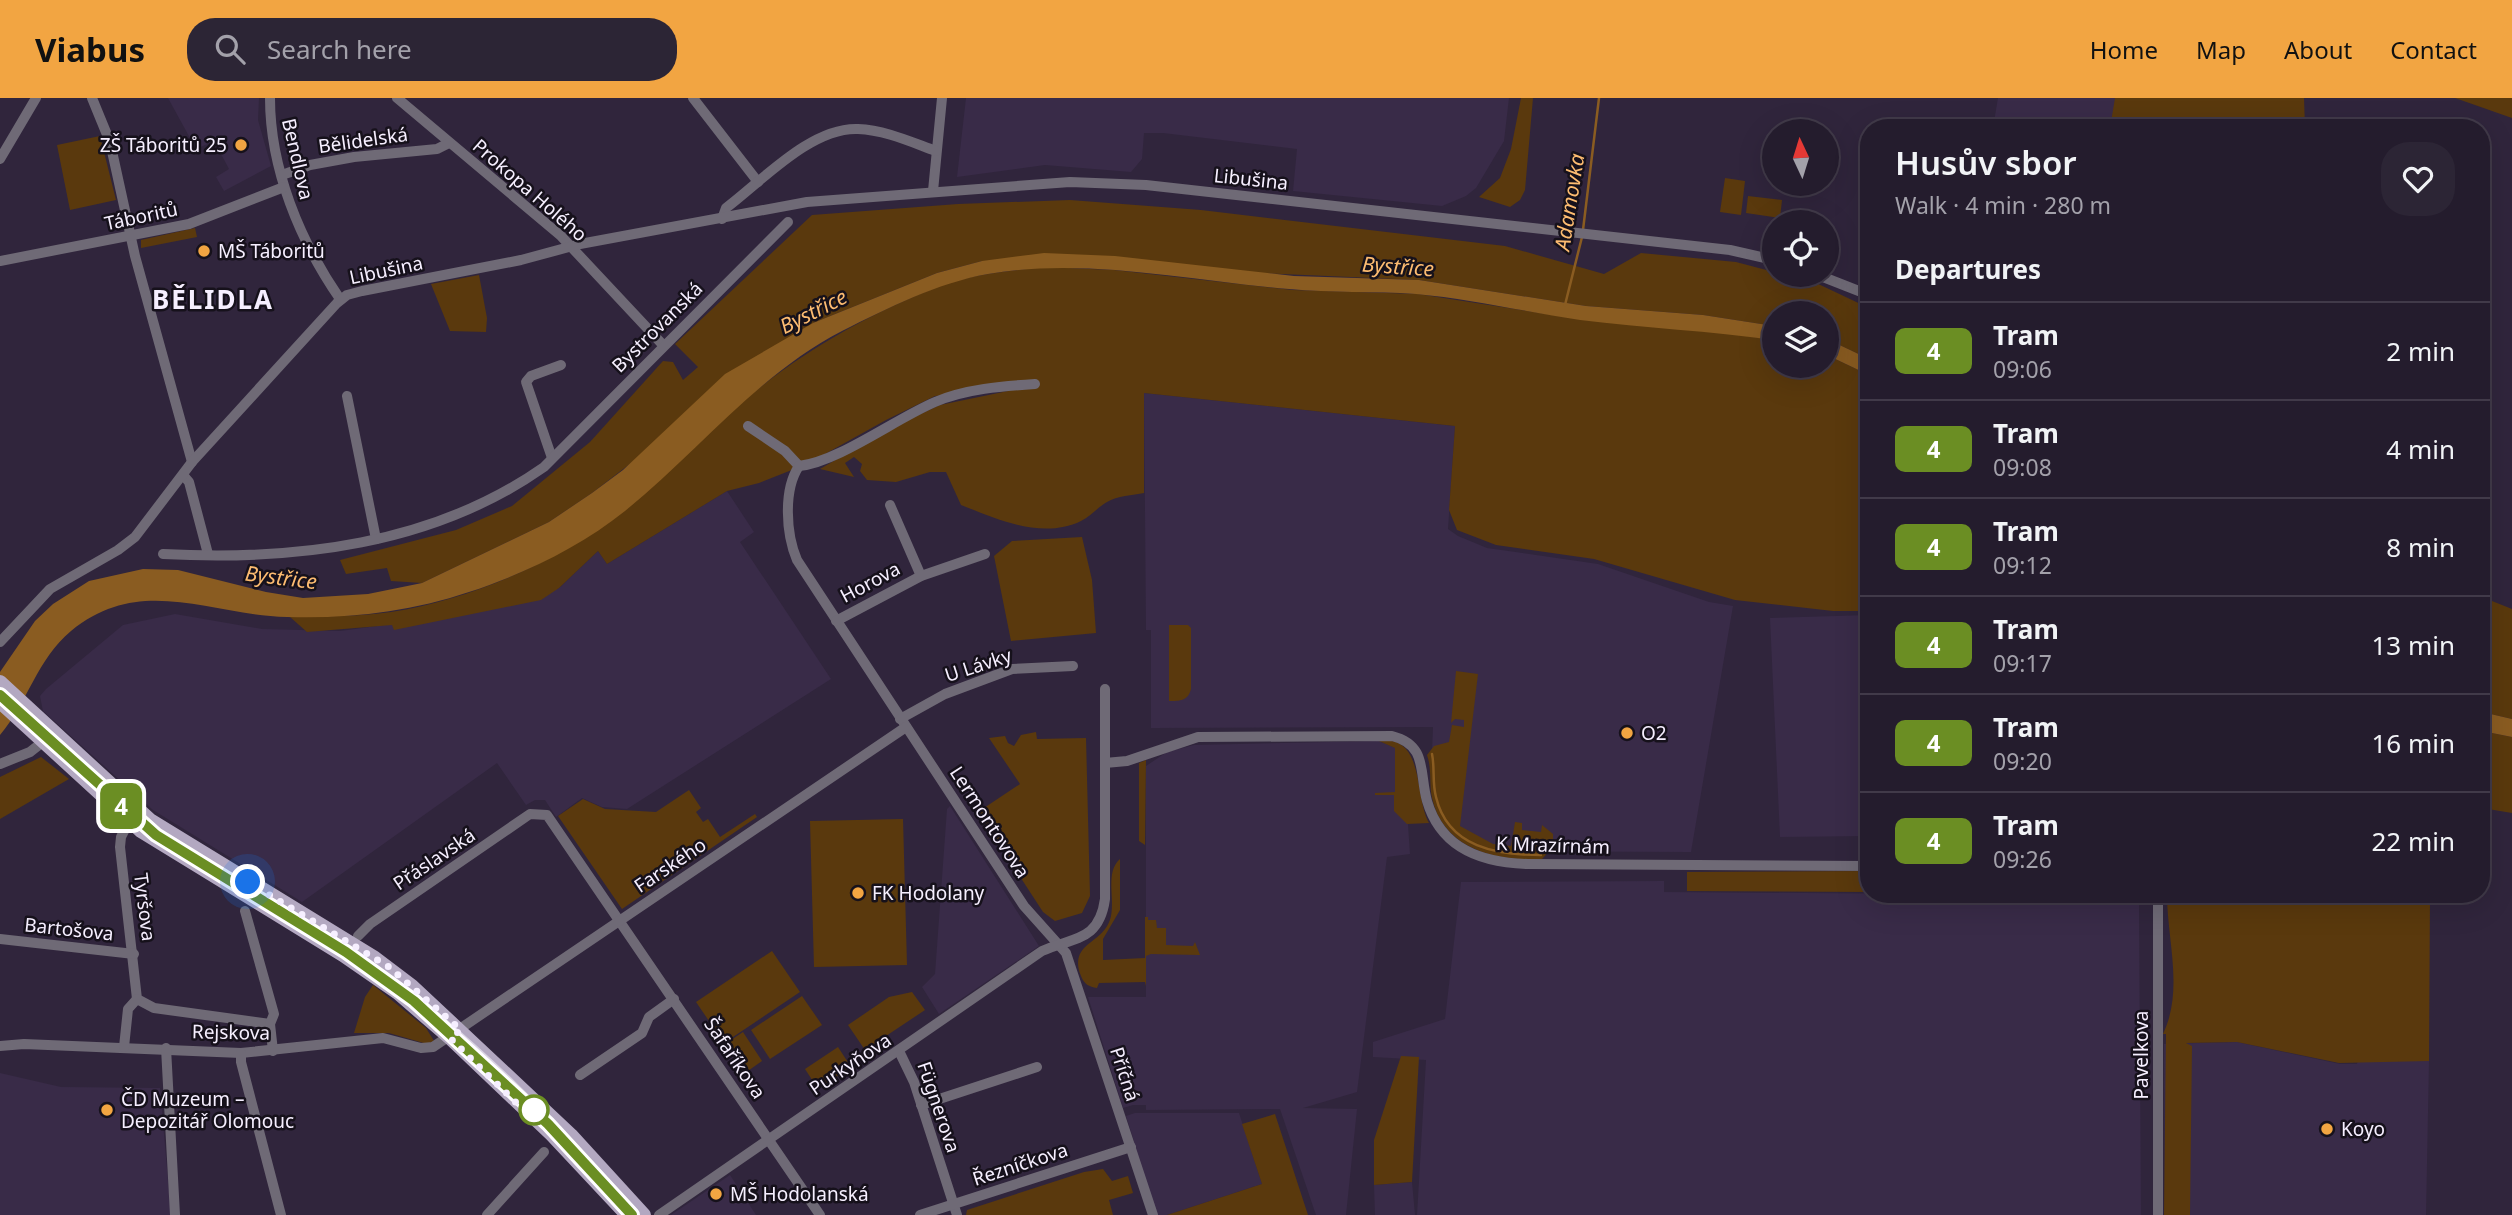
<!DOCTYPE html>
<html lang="en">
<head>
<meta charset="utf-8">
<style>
	body { margin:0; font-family:"Noto Sans",sans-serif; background:#2c2535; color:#f1f3f6; height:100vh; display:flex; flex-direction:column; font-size:26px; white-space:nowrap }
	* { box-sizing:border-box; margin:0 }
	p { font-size:23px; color:#a3a1aa }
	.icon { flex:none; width:38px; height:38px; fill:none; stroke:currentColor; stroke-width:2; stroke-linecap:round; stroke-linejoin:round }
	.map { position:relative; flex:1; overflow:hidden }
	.sheet { position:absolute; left:1860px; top:21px; width:630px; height:784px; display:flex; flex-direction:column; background:#241c2d; border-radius:28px; box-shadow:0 7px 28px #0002,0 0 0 2px #413a49 }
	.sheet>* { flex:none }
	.badge { padding:0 14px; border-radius:10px; font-size:24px; line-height:46px }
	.needle { width:46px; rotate:356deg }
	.fabs { position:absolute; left:1762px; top:21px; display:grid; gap:14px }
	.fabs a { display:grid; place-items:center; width:77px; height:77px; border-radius:50%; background:#241c2d; box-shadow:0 7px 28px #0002,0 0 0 2px #413a49; font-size:35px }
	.you { position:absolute; width:35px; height:35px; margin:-18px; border:5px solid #fff; border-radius:50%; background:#1a73e8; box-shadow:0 0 0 10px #1a73e833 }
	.map>.badge { position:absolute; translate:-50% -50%; box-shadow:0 0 0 4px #fff }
	h2 { padding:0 35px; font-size:26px; line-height:63px }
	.round { display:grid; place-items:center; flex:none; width:74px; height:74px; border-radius:28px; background:#2c2535 }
	.head { display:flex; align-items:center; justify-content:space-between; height:119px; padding:0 35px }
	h1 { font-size:33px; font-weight:600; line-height:52px }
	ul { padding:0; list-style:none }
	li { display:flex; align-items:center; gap:21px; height:98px; padding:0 35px; border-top:2px solid #413a49 }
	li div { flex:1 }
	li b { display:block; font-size:26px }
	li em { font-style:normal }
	li .badge { min-width:77px; font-weight:700; text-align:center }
	header { display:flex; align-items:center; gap:42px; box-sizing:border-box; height:98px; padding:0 35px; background:#f2a542; color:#111 }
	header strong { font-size:33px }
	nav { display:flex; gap:38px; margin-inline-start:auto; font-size:24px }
	.search { width:490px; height:63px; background:#2c2535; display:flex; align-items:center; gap:18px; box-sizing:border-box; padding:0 24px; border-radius:28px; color:#a3a1aa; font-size:26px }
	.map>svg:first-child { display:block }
</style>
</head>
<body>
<header>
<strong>Viabus</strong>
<div class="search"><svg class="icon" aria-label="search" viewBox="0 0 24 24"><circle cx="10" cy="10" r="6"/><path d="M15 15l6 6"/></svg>Search here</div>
<nav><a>Home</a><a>Map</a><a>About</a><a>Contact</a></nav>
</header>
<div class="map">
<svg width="2512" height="1117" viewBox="0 0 2512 1117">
	<rect width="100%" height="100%" fill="#30253c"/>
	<g fill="#392b48">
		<polygon points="168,0 259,0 258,22 271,68 224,93 216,79 229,71 214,43 196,51"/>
		<polygon points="966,0 1509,0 1504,43 1476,90 1466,98 1442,108 1293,93 1297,51 1163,35 1144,35 1142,61 1131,74 1045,67 957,79"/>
		<polygon points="1998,0 2116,0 2111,30 1993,30"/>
		<polygon points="1144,295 1455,328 1448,431 1458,438 1487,450 1598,466 1709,504 1733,508 1691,754 1497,753 1451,724 1432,654 1433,629 1151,630 1151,532 1146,532"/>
		<polygon points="727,393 754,434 740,444 831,581 627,711 602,709 582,700 556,719 545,702 535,702 526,707 497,665 302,804 153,712 43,613 40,598 46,591 123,527 175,516 262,531 340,533 392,526 559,490 598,453 607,466"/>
		<polygon points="1869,517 1869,738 1780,739 1770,520"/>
		<polygon points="1379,643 1403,653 1410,756 1387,759 1357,994 1303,1010 1357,1011 1346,1117 1316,1117 1280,1011 1146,1012 1146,1007 1133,1007 1123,1010 1088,899 1146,899 1146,668 1167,654 1194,647"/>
		<polygon points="950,708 1039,848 939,916 922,889 935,876 947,711"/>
		<polygon points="1664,783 1664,794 1926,796 1926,806 2139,807 2141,1117 1417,1117 1426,962 1373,959 1373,944 1445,921 1461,784"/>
		<polygon points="2237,944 2340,966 2357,966 2362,946 2429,963 2426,1117 2165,1117 2164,946"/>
		<polygon points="0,975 61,989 160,990 171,1117 0,1117"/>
		<polygon points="1135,1015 1239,1015 1262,1086 1167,1117 1153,1117 1131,1049 1134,1043 1126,1018"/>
		<polygon points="730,1077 756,1117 671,1117"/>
		<polygon points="1412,1084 1415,1117 1375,1117 1374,1087"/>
	</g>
	<g fill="#5a390d">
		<polygon points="1521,0 1533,0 1525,92 1520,102 1510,109 1479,99 1500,80 1511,51"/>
		<polygon points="2115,0 2304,0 2305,30 2110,30"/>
		<polygon points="2455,0 2512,0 2512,20"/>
		<polygon points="100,38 116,102 70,112 57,47"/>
		<polygon points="1725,80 1745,83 1741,117 1720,114"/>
		<polygon points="1748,98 1782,102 1780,120 1746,115"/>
		<polygon points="1070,102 1201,112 1505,148 1604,176 1641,155 1736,164 1774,174 1774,177 1814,184 1869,210 1869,261 1827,241 1827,215 1774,215 1774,228 1703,217 1586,208 1419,182 982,163 937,175 813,225 592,395 549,424 422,485 391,483 387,470 346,476 340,462 456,432 512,408 590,344 663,263 673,264 683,282 698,269 675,246 812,117 958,106"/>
		<polygon points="195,130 197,139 141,150 141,142"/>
		<path d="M1045,169L1114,172L1293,192L1418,196L1585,222L1701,231L1774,242V268H1827V257L1869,277V510L1863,513H1833L1735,502L1594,461L1496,447L1457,432L1449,412L1455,328L1144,295V395C1133,397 1117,398 1107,404C1098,409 1091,418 1081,423C1042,442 997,421 961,407L946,374H930L896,384L867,382L860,373L862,366L854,359L845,365L854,379L820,371L890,330L940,307L1008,293L935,298L886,322L807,366L759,385L727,393L607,466L598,453L559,490L541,502L394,532L392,527L307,534L290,519C323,518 358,519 391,514C460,503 529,475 588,438C646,403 688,350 740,306C799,255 868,216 940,188C973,176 1010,173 1045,169Z"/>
		<polygon points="479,177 487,220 486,234 450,233 431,186"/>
		<polygon points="1082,439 1092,482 1096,535 1011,543 994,458 1012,443"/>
		<polygon points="2482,499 2512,511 2512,621 2482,614"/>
		<path d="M1169,527H1188L1191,530V591C1188,603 1180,603 1169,603Z"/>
		<path d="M1456,573L1478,576L1460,728L1493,746L1511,748L1515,724L1522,725V732L1541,734L1542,727L1553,736V749L1542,761C1497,764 1443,751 1432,700C1429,686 1432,671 1427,657L1434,648L1449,644L1452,627L1464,629V622L1455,621L1451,625Z"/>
		<polygon points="2482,633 2512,639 2512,715 2482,710"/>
		<polygon points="1036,634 1037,641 1086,640 1090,798 1082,815 1055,823 1043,814 978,714 1020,686 989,640 1005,638 1008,645 1014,648 1021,637"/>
		<path d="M1379,643C1425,636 1414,698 1429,725L1407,726L1394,713V697H1375V695L1395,694V650Z"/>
		<polygon points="41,659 69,681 0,721 0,679"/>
		<polygon points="1146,662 1145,747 1139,743 1139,665"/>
		<polygon points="689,692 701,710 696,714 703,724 708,721 720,739 755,716 757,719 622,811 558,718 583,701 605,711 656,714"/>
		<polygon points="903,721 907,867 814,869 810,723"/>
		<path d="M1120,761V812L1103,841V862L1145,860V819H1148V822H1156L1157,830H1166V847L1193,848L1195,844L1200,857L1151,856L1146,858V888L1145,884L1099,885L1097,890C1089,889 1084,886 1081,878C1068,843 1105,847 1111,818C1115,800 1105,774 1120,761Z"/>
		<polygon points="1869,773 1869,794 1687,793 1687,774"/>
		<path d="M2167,796H2430L2429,963L2339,965L2237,944L2186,945L2192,948L2190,1117H2164L2166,936H2163C2184,892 2167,842 2167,796Z"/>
		<polygon points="772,853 800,894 724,945 696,904"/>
		<polygon points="373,887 426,930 434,943 427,946 389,935 354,935 365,899"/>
		<polygon points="912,894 925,912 865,952 848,927 889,899"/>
		<polygon points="802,898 822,927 770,961 751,932"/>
		<polygon points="743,934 762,963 745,975 725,946"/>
		<polygon points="838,949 851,969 818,991 805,971"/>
		<polygon points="1401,958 1419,959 1412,1084 1374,1087 1374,1042"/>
		<polygon points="1275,1016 1308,1117 1167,1117 1262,1086 1242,1026"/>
		<polygon points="1103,1071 1112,1083 1128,1078 1133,1095 1109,1102 1113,1117 966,1117 967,1112 1084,1074"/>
	</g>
	<g fill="#8a5c21">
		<path d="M1044,155L1115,158L1294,178L1419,182L1586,208L1703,217L1774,228V242C1710,233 1645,230 1580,222C1526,214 1471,201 1416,196C1374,193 1331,195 1289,191C1189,183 1087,159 988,176C937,185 888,210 842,233C757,277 698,354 625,413C580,449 524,476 469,494C410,514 349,521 287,519C208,517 141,476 71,533C37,561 28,604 0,637V574L35,523L53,506L89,483L143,471L178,472L266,494L303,500L368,496L422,485L549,424L592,395L623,372L725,276L813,225L937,175L982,163Z"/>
		<polygon points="1827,241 1869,261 1869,277 1827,257"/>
		<polygon points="2482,614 2512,621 2512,639 2482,633"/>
	</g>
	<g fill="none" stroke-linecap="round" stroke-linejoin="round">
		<g stroke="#8a5c21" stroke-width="2.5">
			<polyline points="1583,132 1599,0"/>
			<polyline points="1565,207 1582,139"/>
			<path d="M1432,656C1435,670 1432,685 1436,699C1448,750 1498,757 1541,757"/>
		</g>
		<g stroke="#6f6a76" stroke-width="10">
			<polyline points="92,0 110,44 135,158 192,364"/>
			<path d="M270,0C270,71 300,143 340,201"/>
			<polyline points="397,0 561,138 663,247"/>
			<polyline points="693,0 758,84"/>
			<polyline points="0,61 36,0"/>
			<polyline points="282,77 310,67 354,59 437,51 449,45"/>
			<polyline points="933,93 942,0"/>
			<path d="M722,121L726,110C762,83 811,29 858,31C885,32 911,44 936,53"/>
			<polyline points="0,163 189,126 284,89"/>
			<polyline points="1818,177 1869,197"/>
			<polyline points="347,298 376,441"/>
			<polyline points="748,328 785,353 799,368"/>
			<polyline points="552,360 526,284 531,278 561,267"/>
			<path d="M799,368C783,392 786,436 797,462L1024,808L1066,855L1153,1117"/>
			<path d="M799,368C838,364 895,321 935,304C965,291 1003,288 1035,286"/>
			<polyline points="183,377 189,384 208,456"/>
			<polyline points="890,407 921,478"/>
			<path d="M163,456C295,463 433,447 544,369L788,124"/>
			<polyline points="836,523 921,478 985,456"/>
			<polyline points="0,544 50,491 118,452 135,439 192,364 337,205 347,197 362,193 521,162 580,146 807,104 1070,84 1146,87 1730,152 1774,162"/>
			<polyline points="900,621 945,596 1012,571 1073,568"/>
			<path d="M1105,665L1127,663L1198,639L1392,638C1428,647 1419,675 1427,703C1441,751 1482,765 1528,766L1869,768"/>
			<polyline points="0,666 30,654 49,639"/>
			<polyline points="133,716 121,739 120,749 137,901 154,910 270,926"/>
			<polyline points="1934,796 1937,801 2158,802"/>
			<polyline points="245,813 274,916 270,926 273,953"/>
			<polyline points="358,838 370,826 530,716 547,717 820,1117"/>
			<polyline points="0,841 134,856"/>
			<polyline points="0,948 24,946 241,955 383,940 421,950 433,949 906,629"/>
			<polyline points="124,949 128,911 137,901"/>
			<polyline points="166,950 175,1117"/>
			<polyline points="899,953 914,984 957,1117"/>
			<polyline points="241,955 241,964 281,1117"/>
			<polyline points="580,977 642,935 649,919 674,901"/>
			<polyline points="921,1007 1037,969"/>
			<polyline points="487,1117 544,1054"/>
			<path d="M659,1117L1042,853C1073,839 1099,844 1105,801V591"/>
			<polyline points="920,1117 1131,1049"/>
			<polyline points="2158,1117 2158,796"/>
		</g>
		<g stroke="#b3a8c1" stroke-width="14">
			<polyline points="0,584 150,722 375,860 412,888 571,1037 644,1117"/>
			<polyline points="0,604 141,733 343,857 398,895 450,940 552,1037 627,1117"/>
		</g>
		<path stroke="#dad3e4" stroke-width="2" d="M0,591C52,638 101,691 157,733C226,784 307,819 378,869C470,935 566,1030 638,1117"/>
	</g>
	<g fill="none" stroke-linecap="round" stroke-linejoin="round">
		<g stroke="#fff" stroke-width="16">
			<polyline id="line" points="0,597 156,737 346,854 414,903 548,1026 632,1117"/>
		</g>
		<use href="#line" stroke="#6b8e23" stroke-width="10"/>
		<polyline stroke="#f6efff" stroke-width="7" stroke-dasharray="0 12.6" points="248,784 389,869 461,932 450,940 531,1019 534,1012"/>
	</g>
	<g fill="#f2a542" stroke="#16111b" stroke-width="2.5">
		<circle cx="241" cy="47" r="7"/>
		<circle cx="204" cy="153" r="7"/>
		<circle cx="1627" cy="635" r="7"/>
		<circle cx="858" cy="795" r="7"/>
		<circle cx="107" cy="1012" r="7"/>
		<circle cx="2327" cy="1031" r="7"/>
		<circle cx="716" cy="1096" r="7"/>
	</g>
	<circle fill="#fff" stroke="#6b8e23" stroke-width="3.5" cx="534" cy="1012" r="14"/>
	<g text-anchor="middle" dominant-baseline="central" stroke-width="5" stroke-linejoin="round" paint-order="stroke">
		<g font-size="19" fill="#f6efff" stroke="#16111b">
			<text transform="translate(363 42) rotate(-8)">Bělidelská</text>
			<text transform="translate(298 61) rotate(77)">Bendlova</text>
			<text transform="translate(1251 81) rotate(6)">Libušina</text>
			<text transform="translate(530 92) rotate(41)">Prokopa Holého</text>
			<text transform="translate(141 118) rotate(-12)">Táboritů</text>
			<text transform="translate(386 172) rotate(-12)">Libušina</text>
			<text transform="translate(657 229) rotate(-45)">Bystrovanská</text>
			<text transform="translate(870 484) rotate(-28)">Horova</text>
			<text transform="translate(978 567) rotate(-18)">U Lávky</text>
			<text transform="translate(990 724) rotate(57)">Lermontovova</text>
			<text transform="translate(1553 747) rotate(2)">K Mrazírnám</text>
			<text transform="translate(434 761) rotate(-34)">Přáslavská</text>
			<text transform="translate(670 767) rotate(-34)">Farského</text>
			<text transform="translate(145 809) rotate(83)">Tyršova</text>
			<text transform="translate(69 831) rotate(6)">Bartošova</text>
			<text transform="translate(231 934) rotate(1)">Rejskova</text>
			<text transform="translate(2141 957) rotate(-90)">Pavelkova</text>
			<text transform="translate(735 960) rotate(56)">Šafaříkova</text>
			<text transform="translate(850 966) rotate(-34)">Purkyňova</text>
			<text transform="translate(1125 976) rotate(72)">Příčná</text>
			<text transform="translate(939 1009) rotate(71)">Fügnerova</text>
			<text transform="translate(1020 1066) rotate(-18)">Řezníčkova</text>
		</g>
		<g font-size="19" fill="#f6efff" stroke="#16111b" text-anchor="start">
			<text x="227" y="47" text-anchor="end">ZŠ Táboritů 25</text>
			<text x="218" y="153">MŠ Táboritů</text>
			<text x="1641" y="635">O2</text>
			<text x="872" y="795">FK Hodolany</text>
			<text x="121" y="1001">ČD Muzeum –<tspan x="121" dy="22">Depozitář Olomouc</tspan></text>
			<text x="2341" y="1031">Koyo</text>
			<text x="730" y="1096">MŠ Hodolanská</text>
		</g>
		<g font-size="21" font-style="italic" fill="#fdbc71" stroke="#16111b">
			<text transform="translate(1569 104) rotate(-81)">Adamovka</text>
			<text transform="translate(1398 168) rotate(4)">Bystřice</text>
			<text transform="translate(813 213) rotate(-27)">Bystřice</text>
			<text transform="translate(281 479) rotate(7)">Bystřice</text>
		</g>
		<g font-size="26" font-weight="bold" letter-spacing="2" fill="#f6efff" stroke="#16111b">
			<text x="213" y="201">BĚLIDLA</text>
		</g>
	</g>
</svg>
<div class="fabs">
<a><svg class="needle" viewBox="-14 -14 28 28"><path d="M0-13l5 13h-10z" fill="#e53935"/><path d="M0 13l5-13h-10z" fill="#a3a1aa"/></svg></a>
<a><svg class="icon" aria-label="locate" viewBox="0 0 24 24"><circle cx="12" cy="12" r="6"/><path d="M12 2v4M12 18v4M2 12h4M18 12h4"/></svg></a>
<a><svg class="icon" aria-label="layers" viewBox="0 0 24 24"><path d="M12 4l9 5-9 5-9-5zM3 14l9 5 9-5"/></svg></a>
</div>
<div class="you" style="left:248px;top:784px"></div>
<b class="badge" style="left:121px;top:708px;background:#6b8e23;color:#fff">4</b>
<section class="sheet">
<div class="head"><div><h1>Husův sbor</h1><p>Walk · 4 min · 280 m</p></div><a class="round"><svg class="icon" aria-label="heart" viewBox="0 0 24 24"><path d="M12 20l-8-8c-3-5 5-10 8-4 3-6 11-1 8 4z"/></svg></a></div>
<h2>Departures</h2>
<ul>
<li><span class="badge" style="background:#6b8e23;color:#fff">4</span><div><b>Tram</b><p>09:06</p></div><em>2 min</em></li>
<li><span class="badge" style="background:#6b8e23;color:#fff">4</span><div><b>Tram</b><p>09:08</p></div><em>4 min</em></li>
<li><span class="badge" style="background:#6b8e23;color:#fff">4</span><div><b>Tram</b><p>09:12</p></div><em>8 min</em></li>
<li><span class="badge" style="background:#6b8e23;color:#fff">4</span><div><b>Tram</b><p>09:17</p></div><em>13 min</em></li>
<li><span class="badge" style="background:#6b8e23;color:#fff">4</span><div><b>Tram</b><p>09:20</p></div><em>16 min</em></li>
<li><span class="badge" style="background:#6b8e23;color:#fff">4</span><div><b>Tram</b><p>09:26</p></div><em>22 min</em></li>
</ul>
</section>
</div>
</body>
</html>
